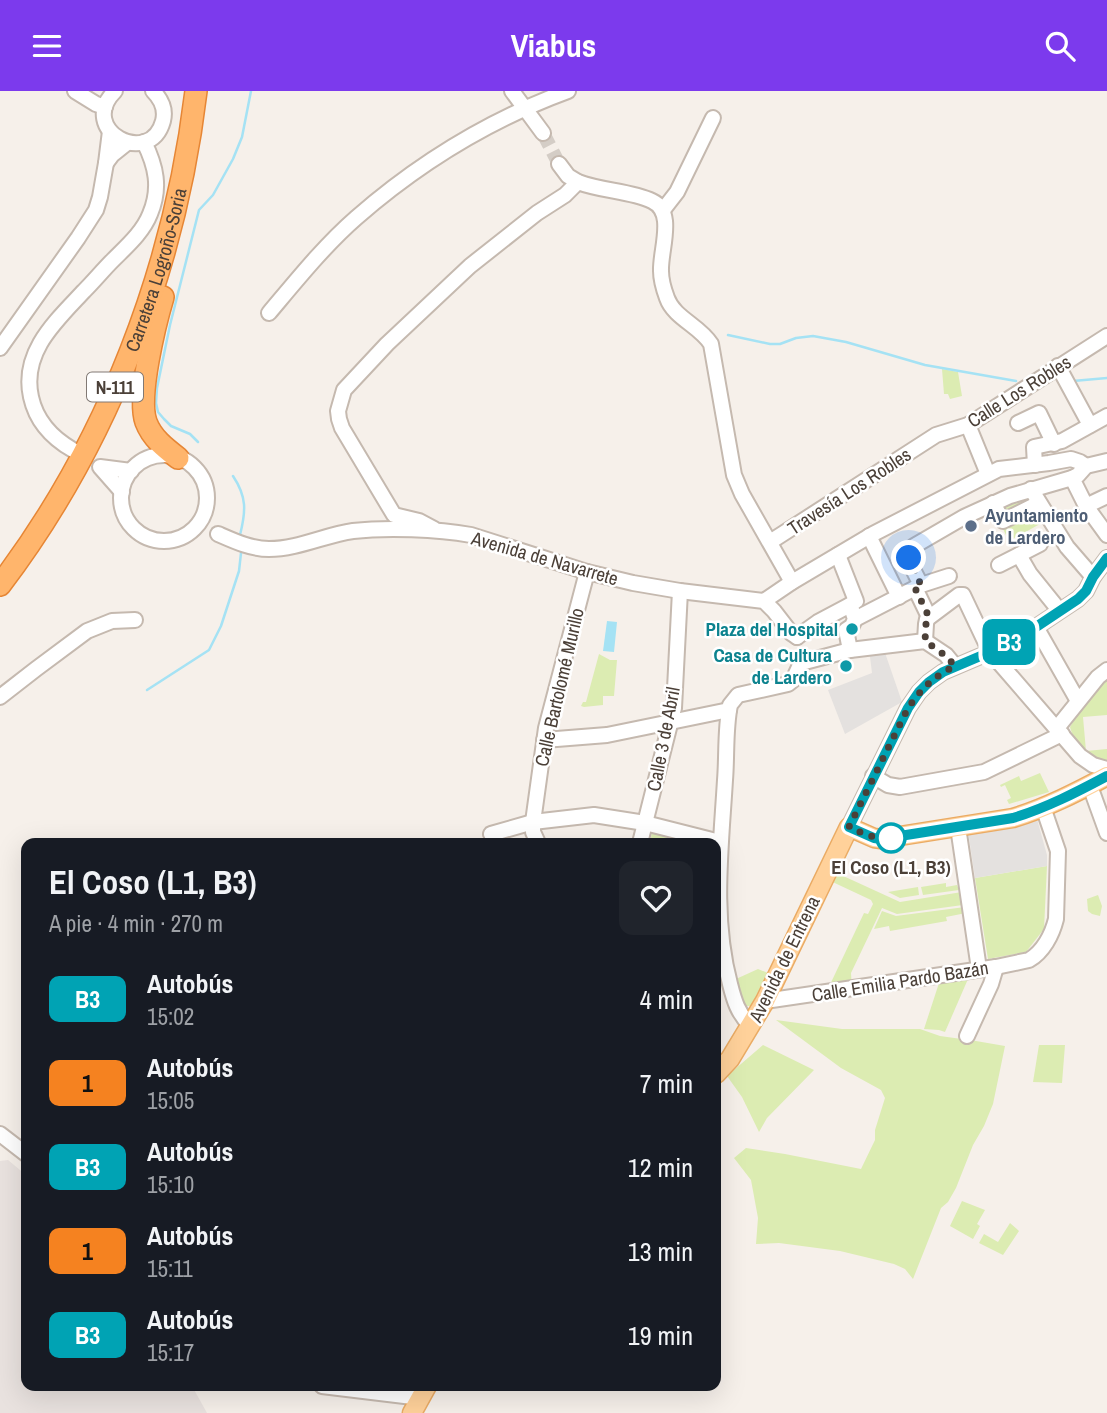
<!DOCTYPE html>
<html lang="es">
<head>
<meta charset="utf-8">
<style>
	body { margin:0; font-family:"Archivo Narrow",sans-serif; background:#20242c; color:#f1f3f6; height:100vh; display:flex; flex-direction:column; font-size:26px; white-space:nowrap }
	* { box-sizing:border-box; margin:0 }
	p { font-size:23px; color:#9ea1a6 }
	.icon { flex:none; width:38px; height:38px; fill:none; stroke:currentColor; stroke-width:2; stroke-linecap:round; stroke-linejoin:round }
	.map { position:relative; flex:1; overflow:hidden }
	.sheet { position:absolute; left:21px; top:747px; width:700px; height:553px; display:flex; flex-direction:column; background:#171b24; border-radius:14px; box-shadow:0 7px 28px #0002 }
	.sheet>* { flex:none }
	.badge { padding:0 14px; border-radius:10px; font-size:24px; line-height:46px }
	.you { position:absolute; width:35px; height:35px; margin:-18px; border:5px solid #fff; border-radius:50%; background:#1a73e8; box-shadow:0 0 0 10px #1a73e833 }
	.map>.badge { position:absolute; translate:-50% -50%; box-shadow:0 0 0 4px #fff }
	.round { display:grid; place-items:center; flex:none; width:74px; height:74px; border-radius:14px; background:#20242c }
	.overview { display:flex; align-items:center; justify-content:space-between; height:119px; padding:0 28px }
	h1 { font-size:33px; font-weight:800; line-height:52px }
	ul { padding:0; list-style:none }
	li { display:flex; align-items:center; gap:21px; height:84px; padding:0 28px }
	li div { flex:1 }
	li b { display:block; font-size:26px }
	li em { font-style:normal }
	li .badge { min-width:77px; font-weight:700; text-align:center }
	header { display:flex; justify-content:space-between; align-items:center; height:91px; padding:0 28px; background:#7c3aed; color:#fff; font-size:32px; font-weight:800 }
	.map>svg:first-child { display:block }
</style>
</head>
<body>
<header><svg class="icon" aria-label="menu" viewBox="0 0 24 24"><path d="M4 6h16M4 12h16M4 18h16"/></svg>Viabus<svg class="icon" aria-label="search" viewBox="0 0 24 24"><circle cx="10" cy="10" r="6"/><path d="M15 15l6 6"/></svg></header>
<div class="map">
<svg width="1107" height="1322" viewBox="0 0 1107 1322">
	<rect width="100%" height="100%" fill="#f6f0ea"/>
	<polygon fill="#e9e2df" points="8,1069 26,1084 26,1295 192,1295 207,1322 0,1322 0,1070"/>
	<g fill="#dcecb2">
		<polygon points="942,278 958,281 962,305 950,308 948,303 944,303"/>
		<polygon points="1031,398 1049,428 1009,450 991,414"/>
		<polygon points="599,563 610,569 617,569 614,605 603,605 603,614 584,616 581,615 583,611 586,611"/>
		<path d="M1107,589V624L1083,626L1086,660L1107,658V672C1089,666 1075,655 1070,636L1081,617Z"/>
		<polygon points="1040,682 1049,701 1009,713 1007,709 1011,707 1005,694 1001,696 1000,694 1019,685 1021,690"/>
		<polygon points="652,741 704,752 650,752"/>
		<polygon points="1047,775 1044,838 1026,861 988,868 975,787"/>
		<polygon points="828,778 900,811 968,800 970,813 897,823 882,817 851,882 852,898 826,902 864,822 868,823 873,813 871,809 824,787"/>
		<polygon points="946,792 946,796 957,794 959,799 923,804 921,796"/>
		<polygon points="918,796 919,804 900,807 888,801"/>
		<polygon points="1098,804 1102,815 1100,825 1092,823 1088,820 1087,808"/>
		<polygon points="965,816 966,822 946,826 947,830 890,840 889,835 874,838 882,820 896,825"/>
		<polygon points="758,878 768,882 753,915 745,915 736,888"/>
		<polygon points="967,882 968,888 945,941 939,939 924,938 939,892 939,886"/>
		<polygon points="776,929 842,938 920,938 940,945 976,950 1005,955 993,1013 984,1035 973,1054 956,1097 948,1111 941,1117 913,1188 905,1178 894,1173 840,1160 779,1152 756,1153 758,1127 751,1089 734,1067 746,1057 785,1063 861,1078 875,1049 875,1039 885,1007 881,999 841,977"/>
		<polygon points="763,954 814,979 767,1027 759,1041 742,1006 727,985"/>
		<polygon points="1039,954 1065,954 1062,992 1033,991"/>
		<polygon points="962,1110 985,1119 977,1133 980,1135 973,1148 950,1135"/>
		<polygon points="1010,1132 1019,1140 1003,1164 979,1152 984,1143 998,1151"/>
	</g>
	<g fill="#e4e1df">
		<polygon points="883,556 902,611 845,643 828,599 872,582 869,558"/>
		<polygon points="1037,728 1047,764 1047,775 975,787 968,740"/>
	</g>
	<polygon fill="#a5e2f4" points="607,530 617,531 614,561 603,560"/>
	<g fill="none" stroke-linecap="round" stroke-linejoin="round">
		<g stroke="#a5e2f4" stroke-width="2.5">
			<polyline points="728,244 770,253 780,253 796,247 813,245 846,251 925,274 1016,290"/>
			<polyline points="1073,290 1107,287"/>
			<polyline points="198,351 190,343 171,335 164,328 158,321 156,312 157,297 170,234 199,119 213,104 233,68 242,46 251,0"/>
			<path d="M233,385C247,406 246,420 240,444"/>
			<polyline points="147,599 209,559 221,535 239,480 241,462"/>
		</g>
		<polyline stroke="#d4cdc6" stroke-width="14" stroke-dasharray="14 7" stroke-linecap="butt" points="543,42 559,73"/>
		<g stroke="#c5b9af" stroke-width="18">
			<g id="minor">
				<polyline points="75,0 96,13 105,16"/>
				<path d="M115,0C76,39 150,78 163,30C166,18 161,8 153,0"/>
				<polyline points="512,0 543,42"/>
				<polyline points="110,40 106,72 112,64 127,52"/>
				<path d="M559,73L568,85L578,91C601,100 631,100 652,110C676,121 660,159 661,180C661,189 664,199 667,207C674,227 700,235 711,253L734,384L742,403L792,491"/>
				<polyline points="663,119 677,101 713,27"/>
				<path d="M269,222C296,190 324,155 356,127C419,72 489,29 568,0"/>
				<polyline points="0,257 78,147 96,119 100,106 106,72"/>
				<polyline points="1058,275 1090,334"/>
				<polyline points="1018,332 1039,322 1054,353"/>
				<polyline points="968,334 988,383"/>
				<path d="M73,359C52,347 36,329 31,306C21,261 56,230 84,200C94,190 103,179 113,169C127,155 143,141 150,123C161,97 156,75 144,51"/>
				<circle cx="164" cy="407" r="43"/>
				<polyline points="1035,374 1034,356 1062,350 1107,325"/>
				<polyline points="1072,387 1086,415 1107,444"/>
				<polyline points="1031,398 1067,456 1093,486"/>
				<polyline points="122,401 100,376 131,380"/>
				<polyline points="993,412 1003,430 1039,412"/>
				<polyline points="1086,415 1107,405"/>
				<polyline points="434,438 419,430 394,424 342,337 339,328 338,320 344,299 387,253 470,175 537,122 565,104 578,91"/>
				<path d="M218,443C234,450 251,458 269,458C298,458 325,444 353,440C387,436 437,438 471,444L587,481L633,492L680,500L764,510L774,520L791,542L797,546"/>
				<polyline points="869,445 899,506"/>
				<polyline points="770,451 936,344 968,334 1107,245"/>
				<polyline points="838,464 856,510 850,514"/>
				<polyline points="1019,464 1030,483 1059,519"/>
				<polyline points="999,474 1040,453"/>
				<path d="M921,494C915,481 904,468 914,455L964,426L1010,405L1072,387L1078,384L1086,375L1107,370"/>
				<polyline points="915,497 929,526"/>
				<polyline points="764,510 792,491 873,443 999,378 1049,372 1071,368 1080,371 1086,375"/>
				<polyline points="855,528 921,494 949,485"/>
				<polyline points="1036,536 1078,610"/>
				<polyline points="797,546 818,531 850,514"/>
				<polyline points="925,550 926,533 927,528 959,504 963,504 990,561 1080,665 1093,674 1107,678"/>
				<polyline points="850,559 846,539 852,535 855,528 852,519"/>
				<polyline points="0,606 36,578 87,540 112,530 135,529"/>
				<polyline points="1057,637 1098,586 1107,579"/>
				<polyline points="544,649 607,644 729,619"/>
				<polyline points="873,685 888,694 900,696 984,681 1062,643"/>
				<polyline points="1090,695 1107,742"/>
				<polyline points="849,736 908,617 919,601 929,591 943,581 990,561 1036,536 1078,508 1086,500 1093,486 1107,467"/>
				<polyline points="958,736 979,878"/>
				<polyline points="491,743 533,731 594,724 645,732 720,751"/>
				<polyline points="538,752 533,741 533,731 546,637 587,481"/>
				<polyline points="640,752 674,617 680,500"/>
				<path d="M765,910L996,876L1029,869C1043,861 1052,844 1056,828L1058,760L1043,716"/>
				<path d="M751,935C738,923 734,909 730,893C712,826 721,757 725,689C727,665 725,638 730,614L738,604L788,593L793,589L801,572L850,559L925,550L946,564L955,575"/>
				<polyline points="967,945 991,893 996,876"/>
				<polyline points="0,1043 26,1063"/>
				<polyline points="322,1295 421,1307"/>
			</g>
		</g>
		<g stroke="#eaab64" stroke-width="21">
			<g id="major">
				<path d="M716,983L730,968L765,910L849,736L874,747L881,748L1013,727C1046,717 1077,701 1107,685"/>
				<polyline points="412,1322 427,1295"/>
			</g>
		</g>
		<g stroke="#e68635" stroke-width="24">
			<g id="highway">
				<path d="M163,206C155,233 137,306 146,331C152,347 165,357 178,367"/>
				<path id="s1" d="M0,494C108,352 175,177 196,0"/>
			</g>
		</g>
		<use href="#minor" stroke="#fff" stroke-width="14"/>
		<use href="#major" stroke="#ffd19a" stroke-width="18"/>
		<use href="#highway" stroke="#ffb56c" stroke-width="21"/>
	</g>
	<g fill="none" stroke-linecap="round" stroke-linejoin="round">
		<g stroke="#fff" stroke-width="16">
			<path id="line" d="M1107,467L1093,486L1086,500L1078,508L1036,536L990,561L943,581L929,591L919,601L908,617L849,736L874,747L881,748L1013,727C1046,717 1077,701 1107,685"/>
		</g>
		<use href="#line" stroke="#00a3b4" stroke-width="10"/>
		<path stroke="#4b4038" stroke-width="7" stroke-dasharray="0 12.6" d="M891,747L900,745C875,749 871,746 849,736L908,617C922,597 933,586 955,575L946,565L925,550L926,533L929,526L915,497L921,494L909,467"/>
	</g>
	<circle fill="#5c6f8a" stroke="#fff" stroke-width="2.5" cx="971" cy="435" r="7"/>
	<g fill="#0f9aa8" stroke="#fff" stroke-width="2.5">
		<circle cx="852" cy="538" r="7"/>
		<circle cx="846" cy="575" r="7"/>
	</g>
	<circle fill="#fff" stroke="#00a3b4" stroke-width="3.5" cx="891" cy="747" r="14"/>
	<g text-anchor="middle" dominant-baseline="central" stroke-width="5" stroke-linejoin="round" paint-order="stroke">
		<rect fill="#fff" stroke="#817974" stroke-width="2" x="87" y="281.5" width="56" height="29" rx="5"/>
		<g font-size="18" font-weight="bold" fill="#4b4038">
			<text x="115" y="296">N-111</text>
		</g>
		<g font-size="19" fill="#4b4038" stroke="#fff">
			<text stroke="none"><textPath href="#s1" startOffset="354">Carretera Logroño-Soria</textPath></text>
			<text transform="translate(1019 300) rotate(-32)">Calle Los Robles</text>
			<text transform="translate(849 400) rotate(-33)">Travesía Los Robles</text>
			<text transform="translate(545 467) rotate(16)">Avenida de Navarrete</text>
			<text transform="translate(559 596) rotate(-77)">Calle Bartolomé Murillo</text>
			<text transform="translate(663 648) rotate(-79)">Calle 3 de Abril</text>
			<text transform="translate(784 868) rotate(-64)">Avenida de Entrena</text>
			<text transform="translate(900 890) rotate(-9)">Calle Emilia Pardo Bazán</text>
		</g>
		<g font-size="19" font-weight="bold" fill="#4e5e75" stroke="#fff" text-anchor="start">
			<text x="985" y="424">Ayuntamiento<tspan x="985" dy="22">de Lardero</tspan></text>
		</g>
		<g font-size="19" font-weight="bold" fill="#0d838f" stroke="#fff" text-anchor="end">
			<text x="838" y="538">Plaza del Hospital</text>
			<text x="832" y="564">Casa de Cultura<tspan x="832" dy="22">de Lardero</tspan></text>
		</g>
		<g font-size="19" font-weight="bold" fill="#4b4038" stroke="#fff">
			<text x="891" y="776">El Coso (L1, B3)</text>
		</g>
	</g>
</svg>
<div class="you" style="left:909px;top:467px"></div>
<b class="badge" style="left:1009px;top:551px;background:#00a3b4;color:#fff">B3</b>
<section class="sheet">
<div class="overview"><div><h1>El Coso (L1, B3)</h1><p>A pie · 4 min · 270 m</p></div><a class="round"><svg class="icon" aria-label="heart" viewBox="0 0 24 24"><path d="M12 20l-8-8c-3-5 5-10 8-4 3-6 11-1 8 4z"/></svg></a></div>
<ul>
<li><span class="badge" style="background:#00a3b4;color:#fff">B3</span><div><b>Autobús</b><p>15:02</p></div><em>4 min</em></li>
<li><span class="badge" style="background:#f58220;color:#111">1</span><div><b>Autobús</b><p>15:05</p></div><em>7 min</em></li>
<li><span class="badge" style="background:#00a3b4;color:#fff">B3</span><div><b>Autobús</b><p>15:10</p></div><em>12 min</em></li>
<li><span class="badge" style="background:#f58220;color:#111">1</span><div><b>Autobús</b><p>15:11</p></div><em>13 min</em></li>
<li><span class="badge" style="background:#00a3b4;color:#fff">B3</span><div><b>Autobús</b><p>15:17</p></div><em>19 min</em></li>
</ul>
</section>
</div>
</body>
</html>
